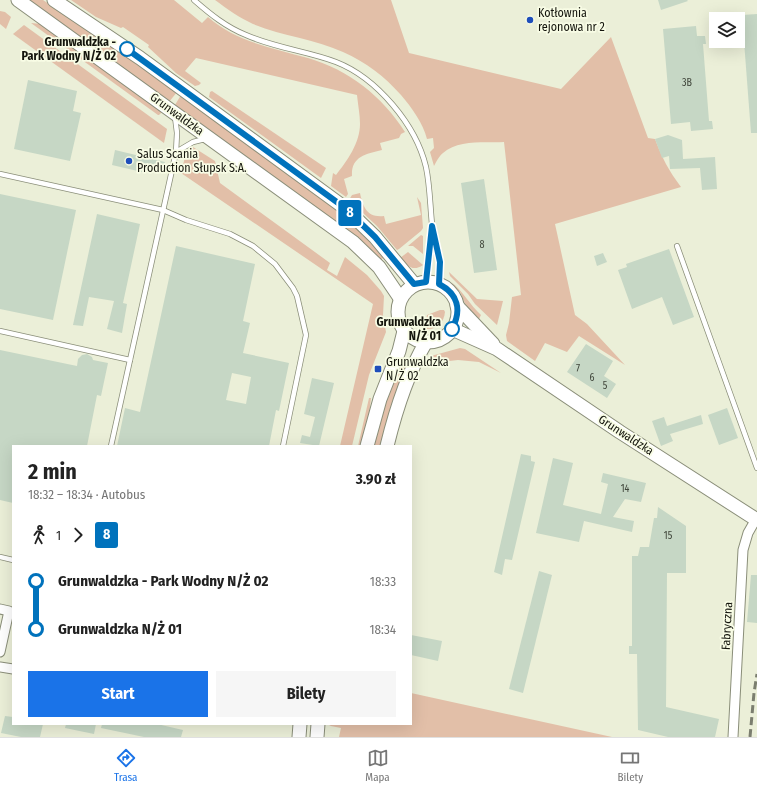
<!DOCTYPE html>
<html lang="pl">
<head>
<meta charset="utf-8">
<style>
	body { margin:0; font-family:"Fira Sans Condensed",sans-serif; background:#f6f6f6; color:#222; height:100vh; display:flex; flex-direction:column; font-size:15px; white-space:nowrap }
	* { box-sizing:border-box; margin:0 }
	p { font-size:13px; color:#767676 }
	.icon { flex:none; width:22px; height:22px; fill:none; stroke:currentColor; stroke-width:2; stroke-linecap:round; stroke-linejoin:round }
	.map { position:relative; flex:1; overflow:hidden }
	.drawer { position:absolute; left:12px; top:445px; width:400px; height:280px; display:flex; flex-direction:column; background:#fff; border-radius:0px; box-shadow:0 4px 16px #0002 }
	.drawer>* { flex:none }
	.badge { padding:0 8px; border-radius:3px; font-size:14px; line-height:26px }
	.controls { position:absolute; left:709px; top:12px; display:grid; gap:8px }
	.controls a { display:grid; place-items:center; width:36px; height:36px; border-radius:0px; background:#fff; box-shadow:0 4px 16px #0002; font-size:20px }
	.map>.badge { position:absolute; translate:-50% -50%; box-shadow:0 0 0 2px #fff }
	.legs { display:flex; align-items:center; gap:6px; height:44px; padding:0 16px; font-size:13px }
	.legs p { margin-inline-start:auto }
	.overview { display:flex; align-items:center; justify-content:space-between; height:68px; padding:0 16px }
	h1 { font-size:22px; font-weight:700; line-height:30px }
	.button { display:flex; gap:8px; margin-top:auto; padding:8px 16px }
	.button a { flex:1; height:46px; border-radius:0px; background:#1a73e8; color:#fff; font-size:16px; font-weight:700; line-height:46px; text-align:center }
	.button a+a { background:#f6f6f6; color:#222 }
	ul { padding:0 16px; list-style:none }
	li { display:flex; align-items:center; gap:14px; height:48px; font-size:15px }
	li i { display:grid; place-items:center; width:6px; height:100%; margin:0 5px; background:currentColor }
	li i::after { content:''; width:10px; height:10px; margin:-5px; border:3px solid; border-radius:50%; background:#fff }
	li p { margin-inline-start:auto }
	li:first-child i { background:linear-gradient(#0000 50%,currentColor 0) }
	li:last-child i { background:linear-gradient(currentColor 50%,#0000 0) }
	.tab-bar { display:flex; justify-content:space-around; align-items:center; height:56px; border-top:1px solid #e0e0e0; background:#fff; font-size:11px; color:#767676 }
	.tab-bar a { display:grid; justify-items:center; gap:2px }
	.tab-bar .current { color:#1a73e8 }
	.map>svg:first-child { display:block }
</style>
</head>
<body>
<div class="map">
<svg width="757" height="737" viewBox="0 0 757 737">
	<rect width="100%" height="100%" fill="#ebefd8"/>
	<g fill="#e2bfa8">
		<polygon points="29,0 43,0 113,47 177,92 169,102"/>
		<path d="M71,0H174L202,23L208,17C236,42 273,48 308,58C349,70 382,96 405,132L401,134L399,138L380,143L382,150C365,154 351,157 352,176L344,179L348,194L346,197L331,186L333,173L336,175C347,161 360,143 360,124C360,115 358,105 357,95L196,58L185,71L201,83L199,85L195,86L176,73L148,47L149,45L123,27L121,28L96,17Z"/>
		<path d="M215,0H391L409,53L561,89L611,37L648,138L655,139C662,158 669,171 681,187L555,224L575,315L587,324L625,365L579,336L567,352L545,343L535,361L507,341L506,335L509,323L512,297L521,295L504,142C485,143 458,139 443,153C439,156 436,162 434,166L430,152L434,148L433,138L427,139C423,123 412,108 401,95C385,77 366,62 343,52C315,39 282,36 253,24C240,18 227,9 215,0Z"/>
		<polygon points="0,11 5,12 11,17 6,29 0,24"/>
		<polygon points="31,23 41,24 163,111 159,115 158,115"/>
		<polygon points="24,25 167,129 164,143 13,34"/>
		<polygon points="212,91 326,168 321,178 209,97 210,92"/>
		<polygon points="181,95 340,212 367,237 384,257 381,260 360,240 175,105"/>
		<polygon points="193,147 215,161 220,183 330,263 327,270 337,276 345,257 367,275 381,291 384,296 383,315 386,332 369,375 352,446 340,446 373,304 181,173 185,157 184,156"/>
		<path d="M360,193C363,207 367,218 384,216L386,224L421,215L417,197L421,203L423,228L421,231L399,249L397,250L377,226L349,200L352,195Z"/>
		<polygon points="421,235 423,236 423,254 413,246 408,246"/>
		<path d="M408,252L423,265C413,272 407,266 400,258Z"/>
		<polygon points="449,272 477,299 503,301 497,325 475,304 468,294 450,276"/>
		<path d="M451,282C463,291 470,305 481,315L479,319L467,308L460,292Z"/>
		<path d="M440,310H444L445,312C444,322 437,330 426,329L425,326L427,315Z"/>
		<polygon points="460,348 465,349 501,373 479,362 458,360 432,363 426,362 431,356"/>
		<polygon points="400,361 407,365 390,411 380,446 373,446 380,418"/>
		<polygon points="369,398 371,398 369,416 361,446 358,446"/>
		<polygon points="411,693 612,737 339,737 341,728 331,726 327,724 411,724"/>
	</g>
	<g fill="#c6d7c5" fill-rule="evenodd">
		<polygon points="658,0 687,0 688,1 661,10"/>
		<polygon points="757,14 757,133 751,133 742,15"/>
		<polygon points="696,26 697,36 705,36 706,44 703,44 709,121 712,121 713,129 691,131 690,122 671,124 663,29"/>
		<polygon points="28,80 77,91 73,111 81,113 70,161 14,149"/>
		<polygon points="668,135 682,140 683,159 715,157 717,189 702,190 700,168 670,169 669,156 662,158 655,139"/>
		<polygon points="115,150 165,162 163,171 144,167 142,172 112,165"/>
		<polygon points="484,179 497,270 474,273 461,183"/>
		<polygon points="0,194 76,210 53,320 0,309"/>
		<polygon points="97,214 140,224 123,303 127,304 122,333 107,329 114,301 89,297 83,326 73,325"/>
		<path d="M176,246L255,264L243,321L250,323L243,353L289,363L279,411L276,410L269,446H117L125,408L140,412ZM232,373L251,377L246,404L226,400Z"/>
		<polygon points="669,249 694,317 673,325 662,297 632,309 618,270 627,267 626,264"/>
		<polygon points="603,253 607,262 597,266 594,256"/>
		<polygon points="586,344 613,361 604,376 616,384 607,398 567,372"/>
		<polygon points="0,350 77,366 78,359 82,355 87,354 92,357 93,360 108,363 101,396 97,395 87,446 13,446 13,503 0,500"/>
		<polygon points="312,378 334,383 319,446 300,443 302,435 310,437 315,417 304,414"/>
		<polygon points="727,408 738,438 719,445 708,415"/>
		<polygon points="701,415 703,424 670,434 673,441 661,446 652,421 664,417 667,426"/>
		<polygon points="521,454 531,456 531,461 535,462 512,560 505,559 502,575 494,572"/>
		<polygon points="553,458 573,463 563,505 601,514 608,484 601,482 603,473 646,483 641,502 625,499 613,517 634,521 632,532 584,521 579,542 536,533"/>
		<polygon points="658,507 686,526 686,573 667,573 666,707 719,719 715,737 668,737 638,730 637,654 629,654 629,646 632,646 632,556 638,556 640,547 649,547 654,518 657,518"/>
		<polygon points="539,571 552,575 523,693 509,689"/>
		<polygon points="751,575 757,575 757,623 747,622"/>
		<polygon points="411,635 442,641 438,661 411,655"/>
		<polygon points="5,716 13,717 13,724 43,724 40,737 21,737 1,733"/>
		<polygon points="66,724 96,724 94,734 65,728"/>
		<polygon points="102,724 157,724 183,730 181,737 144,737 101,728"/>
	</g>
	<g fill="none" stroke-linecap="round" stroke-linejoin="round">
		<g stroke="#8a8e79" stroke-width="6">
			<g id="lane">
				<path d="M194,0C210,14 226,27 246,35C275,48 307,51 336,62C377,78 416,125 426,167C430,186 430,205 432,224C433,237 439,250 440,263C440,269 439,277 439,284"/>
				<polyline points="175,117 177,133 176,152 193,142 205,139"/>
				<polyline points="0,174 163,210 186,220 230,234 253,246 275,264 293,288 297,296 306,335 283,446"/>
				<polyline points="677,246 757,468"/>
				<polyline points="426,282 432,230"/>
				<polyline points="0,331 130,360"/>
				<polyline points="111,446 176,152"/>
				<polyline points="0,557 13,560"/>
			</g>
		</g>
		<g stroke="#8a8e79" stroke-width="11">
			<g id="street">
				<polyline points="0,609 9,611 0,652"/>
				<polyline points="0,667 13,669"/>
				<polyline points="733,737 743,550 748,533 756,519"/>
			</g>
		</g>
		<g stroke="#8a8e79" stroke-width="15">
			<g id="secondary">
				<polyline points="18,0 353,242 379,267 400,298"/>
				<polyline points="54,0 140,58 345,208 375,237 414,284"/>
				<circle cx="428" cy="312" r="30"/>
				<polyline points="457,306 493,344"/>
				<polyline points="452,329 497,349 620,432 757,520"/>
				<polyline points="367,446 380,399 399,351 404,331"/>
				<path d="M387,446C396,409 407,374 426,342"/>
				<polyline points="299,737 300,724"/>
				<polyline points="317,737 318,724"/>
			</g>
		</g>
		<use href="#lane" stroke="#fff" stroke-width="4.5"/>
		<use href="#street" stroke="#fff" stroke-width="9"/>
		<use href="#secondary" stroke="#fff" stroke-width="13"/>
		<polyline stroke="#7b7e6f" stroke-width="3" stroke-dasharray="8 4" stroke-linecap="butt" points="750,737 754,693 757,674"/>
	</g>
	<g fill="none" stroke-linecap="round" stroke-linejoin="round">
		<g stroke="#fff" stroke-width="9">
			<path id="line-1" d="M127,49L345,208L375,237L414,284L426,282L432,226L440,262L439,284C458,294 462,310 452,329"/>
		</g>
		<use href="#line-1" stroke="#0072bc" stroke-width="6"/>
	</g>
	<g fill="#1e4ebb" stroke="#f8fce5" stroke-width="1.5">
		<circle cx="530" cy="20" r="4"/>
		<circle cx="129" cy="161" r="4"/>
		<rect x="374" y="365" width="8" height="8" rx="2"/>
	</g>
	<g fill="#fff" stroke="#0072bc" stroke-width="2">
		<circle cx="127" cy="49" r="7"/>
		<circle cx="452" cy="329" r="7"/>
	</g>
	<g text-anchor="middle" dominant-baseline="central" stroke-width="3.5" stroke-linejoin="round" paint-order="stroke">
		<g font-size="10" fill="#40463b">
			<text x="687" y="83">3B</text>
			<text x="482" y="245">8</text>
			<text x="578" y="369">7</text>
			<text x="592" y="378">6</text>
			<text x="605" y="386">5</text>
			<text x="625" y="489">14</text>
			<text x="668" y="536">15</text>
		</g>
		<g font-size="12" fill="#14150d" stroke="#f8fce5" text-anchor="start">
			<text x="538" y="13">Kotłownia<tspan x="538" dy="14">rejonowa nr 2</tspan></text>
			<text x="137" y="154">Salus Scania<tspan x="137" dy="14">Production Słupsk S.A.</tspan></text>
			<text x="386" y="362">Grunwaldzka<tspan x="386" dy="14">N/Ż 02</tspan></text>
		</g>
		<g font-size="12" font-weight="bold" fill="#14150d" stroke="#f8fce5" text-anchor="end">
			<text x="116" y="42">Grunwaldzka -<tspan x="116" dy="14">Park Wodny N/Ż 02</tspan></text>
			<text x="441" y="322">Grunwaldzka<tspan x="441" dy="14">N/Ż 01</tspan></text>
		</g>
		<g font-size="12" fill="#14150d" stroke="#f8fce5">
			<text transform="translate(177 114) rotate(36)">Grunwaldzka</text>
			<text transform="translate(626 435) rotate(33)">Grunwaldzka</text>
			<text transform="translate(727 626) rotate(-87)">Fabryczna</text>
		</g>
	</g>
</svg>
<div class="controls">
<a><svg class="icon" aria-label="layers" viewBox="0 0 24 24"><path d="M12 4l9 5-9 5-9-5zM3 14l9 5 9-5"/></svg></a>
</div>
<b class="badge" style="left:350px;top:213px;background:#0072bc;color:#fff">8</b>
<section class="drawer">
<div class="overview"><div><h1>2 min</h1><p>18:32 – 18:34 · Autobus</p></div><b>3.90 zł</b></div>
<div class="legs"><svg class="icon" aria-label="walk" viewBox="0 0 24 24"><circle cx="13" cy="4" r="2"/><path d="M13 8l-2 6 4 7M11 14l-3 7M7 12l3-4h3l4 4"/></svg>1<svg class="icon" aria-label="forward" viewBox="0 0 24 24"><path d="M9 5l7 7-7 7"/></svg><b class="badge" style="background:#0072bc;color:#fff">8</b></div>
<ul>
<li><i style="color:#0072bc"></i><b>Grunwaldzka - Park Wodny N/Ż 02</b><p>18:33</p></li>
<li><i style="color:#0072bc"></i><b>Grunwaldzka N/Ż 01</b><p>18:34</p></li>
</ul>
<div class="button"><a>Start</a><a>Bilety</a></div>
</section>
</div>
<nav class="tab-bar">
<a class="current"><svg class="icon" aria-label="directions" viewBox="0 0 24 24"><path d="M12 3l9 9-9 9-9-9zM9 14v-3h6M13 9l2 2-2 2"/></svg>Trasa</a>
<a><svg class="icon" aria-label="map" viewBox="0 0 24 24"><path d="M3 6l6-2 6 2 6-2v14l-6 2-6-2-6 2zM9 4v14M15 6v14"/></svg>Mapa</a>
<a><svg class="icon" aria-label="tickets" viewBox="0 0 24 24"><path d="M3 7h18v10H3zM15 7v10"/></svg>Bilety</a>
</nav>
</body>
</html>
